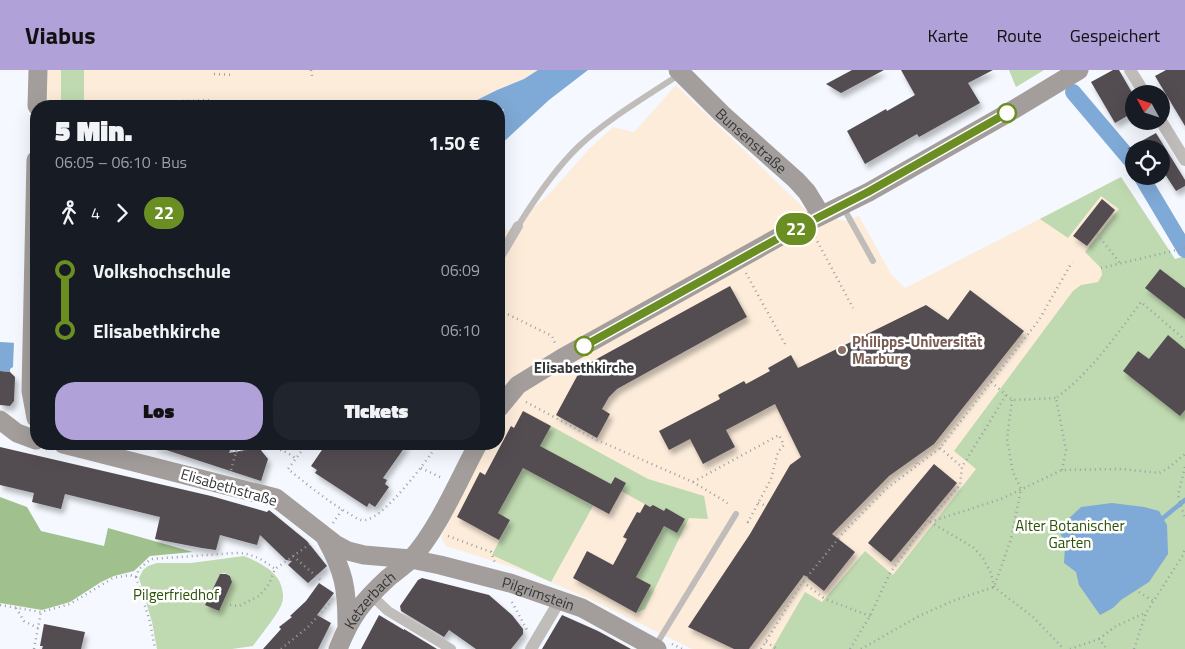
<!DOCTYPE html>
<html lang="de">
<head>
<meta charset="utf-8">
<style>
	body { margin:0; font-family:"Titillium Web",sans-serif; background:#20242c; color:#f1f3f6; height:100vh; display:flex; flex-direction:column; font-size:19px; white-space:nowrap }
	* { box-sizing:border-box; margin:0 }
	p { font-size:16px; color:#9ea1a6 }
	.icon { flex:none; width:28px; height:28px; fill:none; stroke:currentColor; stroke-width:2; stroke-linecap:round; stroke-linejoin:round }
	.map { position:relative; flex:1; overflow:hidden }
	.panel { position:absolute; left:30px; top:30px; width:475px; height:350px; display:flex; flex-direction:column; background:#171b24; border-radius:20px; box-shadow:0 5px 20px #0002 }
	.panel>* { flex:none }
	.badge { padding:0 10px; border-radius:16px; font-size:18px; line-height:32px }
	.needle { width:32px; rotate:310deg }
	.fabs { position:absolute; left:1125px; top:15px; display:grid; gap:10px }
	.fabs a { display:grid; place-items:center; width:45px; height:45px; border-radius:50%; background:#171b24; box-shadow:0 5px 20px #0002; font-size:25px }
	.map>.badge { position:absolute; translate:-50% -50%; box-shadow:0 0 0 2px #fff }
	.legs { display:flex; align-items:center; gap:8px; height:55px; padding:0 25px; font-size:16px }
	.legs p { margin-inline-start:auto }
	.overview { display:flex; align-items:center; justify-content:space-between; height:85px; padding:0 25px }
	h1 { font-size:28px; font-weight:800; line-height:38px }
	.button { display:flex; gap:10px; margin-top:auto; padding:10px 25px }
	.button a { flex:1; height:58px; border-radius:20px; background:#b0a1d9; color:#111; font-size:20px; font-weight:800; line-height:58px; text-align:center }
	.button a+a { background:#20242c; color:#f1f3f6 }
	ul { padding:0 25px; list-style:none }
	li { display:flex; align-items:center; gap:18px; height:60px; font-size:19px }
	li i { display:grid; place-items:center; width:8px; height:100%; margin:0 6px; background:currentColor }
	li i::after { content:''; width:12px; height:12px; margin:-6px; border:4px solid; border-radius:50%; background:#171b24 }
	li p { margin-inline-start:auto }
	li:first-child i { background:linear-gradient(#0000 50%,currentColor 0) }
	li:last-child i { background:linear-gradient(currentColor 50%,#0000 0) }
	header { display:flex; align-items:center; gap:30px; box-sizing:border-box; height:70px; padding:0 25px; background:#b0a1d9; color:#111 }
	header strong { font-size:24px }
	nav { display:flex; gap:28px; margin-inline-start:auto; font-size:18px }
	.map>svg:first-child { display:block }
</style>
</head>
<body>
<header>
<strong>Viabus</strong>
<nav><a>Karte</a><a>Route</a><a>Gespeichert</a></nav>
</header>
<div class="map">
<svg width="1185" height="579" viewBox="0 0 1185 579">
	<defs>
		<filter id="shadow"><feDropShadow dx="3" dy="5" stdDeviation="2.5" flood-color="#0004"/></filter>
	</defs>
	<rect width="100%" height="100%" fill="#f5f9ff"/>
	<g fill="#fdecda">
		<polygon points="43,0 538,0 524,9 497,20 465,36 43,36"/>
		<polygon points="676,15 806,140 844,151 859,146 891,204 905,218 1121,107 1185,205 1185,579 692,579 592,530 527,502 446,476 441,467 463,422 487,374 499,374 499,352 502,345 499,341 499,154 508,161 550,123 590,78 613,57 634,62"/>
	</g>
	<g fill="#bfd9b0" fill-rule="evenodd">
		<rect x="61" y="0" width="23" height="36"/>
		<polygon points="1009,0 1044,0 1016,17"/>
		<polygon points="1121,107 1175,189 1185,186 1185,579 772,579 805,522 822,532 865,481 893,505 976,399 954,381 1073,221 1081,215 1098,212 1102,205 1101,198 1085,182 1119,139 1101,126 1068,168 1040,149"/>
		<polygon points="551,356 648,409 704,426 708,449 689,448 645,539 636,543 651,515 633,505 643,487 646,489 664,456 677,463 684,449 666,439 663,444 621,421 615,407 611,414 540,376"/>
		<polygon points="523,398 593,436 551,512 492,485 510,450 498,443"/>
		<path d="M244,486C263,494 282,503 283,525C283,527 283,531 282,533C279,543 260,566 253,576L232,579H157L152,552L139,508L143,500L148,496L157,493H191ZM225,503L230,506L232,512L218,541L205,534L220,504Z"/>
	</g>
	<polygon fill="#a0c18d" points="0,427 27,437 41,461 104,476 108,458 193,482 150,486 134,501 114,506 101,512 70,532 42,540 0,533"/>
	<g fill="#7fa9d6">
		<polygon points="538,0 588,0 549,30 499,76 499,49 504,39 499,41 499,36 465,36 497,20 524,9"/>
		<polygon points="0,272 17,273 18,300 10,302 0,301"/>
		<polygon points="1112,433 1144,437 1159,441 1167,455 1168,484 1149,512 1121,530 1113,538 1100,545 1079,515 1076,502 1064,493 1065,477 1059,458 1081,437"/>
	</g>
	<polygon fill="#f5f9ff" points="14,271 36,274 36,299 17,302 10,302 10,299 13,297"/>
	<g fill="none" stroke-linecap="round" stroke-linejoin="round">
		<polyline stroke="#7fa9d6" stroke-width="4.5" points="1163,448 1185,430"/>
		<g stroke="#7fa9d6" stroke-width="16">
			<polyline points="1073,22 1134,94"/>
			<polyline points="1141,106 1185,180"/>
		</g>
	</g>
	<g fill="#534d51" filter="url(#shadow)">
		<polygon points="852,0 884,0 841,23 826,14"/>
		<polygon points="901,0 993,0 968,13 980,33 919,67 917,64 865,94 847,61 886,39 887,41 915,25"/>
		<polygon points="1113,0 1119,0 1134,26 1134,42 1115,53 1091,12"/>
		<polygon points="1166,0 1185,0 1185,56 1155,6"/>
		<polygon points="1156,63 1185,110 1185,116 1176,121 1161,98 1161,79 1127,79"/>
		<polygon points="1102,129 1115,140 1087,176 1073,166"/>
		<polygon points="1160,199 1185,218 1185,249 1145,218"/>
		<polygon points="730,216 747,247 617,319 609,327 602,339 610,344 597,368 556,345 582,297"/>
		<polygon points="970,220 1024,261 934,374 889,406 832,464 855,482 824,521 804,505 749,579 734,579 688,557 750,464 790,395 801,387 775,334 726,360 735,377 703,394 690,369 669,380 659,361 720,329 718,325 744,311 746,314 770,301 768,298 791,285 798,298 926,235 948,250"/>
		<polygon points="1168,265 1185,279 1185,340 1180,346 1123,301 1138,281 1149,289"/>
		<polygon points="0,301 10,302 15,307 14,331 10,336 0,335"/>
		<polygon points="523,341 551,356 540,376 611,414 615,407 626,413 609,444 523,398 498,443 510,450 499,470 457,447 480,402 485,405 511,356 514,358"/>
		<polygon points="154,374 232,374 229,383 256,378 260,379 268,389 261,411 154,376"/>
		<polygon points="326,374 407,374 383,408 387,410 385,414 389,417 375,437 369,433 367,437 315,403 317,400 311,396"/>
		<polygon points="0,377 211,426 267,442 269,440 307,471 327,496 308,513 288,495 292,491 286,490 260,465 257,475 220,465 216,480 202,478 155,469 160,447 65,424 61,439 32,432 34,423 0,415"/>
		<polygon points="934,394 957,413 891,492 868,473"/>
		<polygon points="645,434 650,437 653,435 664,441 666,438 685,449 677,463 664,456 636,507 651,515 636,543 573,508 587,481 613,495 627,469 623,467 637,442 640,443"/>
		<polygon points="220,504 226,504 230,506 232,512 219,541 205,535"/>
		<polygon points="422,508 489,525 512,545 523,559 523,564 511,579 476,579 449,560 444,567 401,541 400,536 418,510"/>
		<polygon points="319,513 334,523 317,545 331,553 318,579 263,579 281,559 279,557 292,547 290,546 306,531"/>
		<polygon points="379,545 404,560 404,559 437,579 361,579"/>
		<polygon points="562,545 598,561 631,579 542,579"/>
		<polygon points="44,554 85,562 81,579 42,579 43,576 40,576"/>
	</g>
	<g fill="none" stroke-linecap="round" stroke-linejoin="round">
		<g stroke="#9c9fa3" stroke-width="2.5" stroke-dasharray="1 4" stroke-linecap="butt">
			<polyline points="311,0 312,6"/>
			<polyline points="214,4 234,5"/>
			<polyline points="158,32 213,30"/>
			<polyline points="57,34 89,34"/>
			<polyline points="1097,164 1120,193"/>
			<polyline points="815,167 853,238"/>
			<polyline points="1101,198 1185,178"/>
			<polyline points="746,203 785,274"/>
			<polyline points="499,240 552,266 555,273"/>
			<polyline points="991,312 1012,330 1056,328"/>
			<polyline points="526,332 597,370 693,412 726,432 730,436"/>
			<path d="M307,374L288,399C308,415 328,432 350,444C353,446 357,449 361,450C380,455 427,390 438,374"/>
			<polyline points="940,378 962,397"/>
			<polyline points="281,380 282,374"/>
			<path d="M236,382C256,375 279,374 296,389"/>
			<polyline points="913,389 918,395"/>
			<polyline points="1185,397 1178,425 1185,449"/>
			<polyline points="421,398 442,408"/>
			<polyline points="231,400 236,382 236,374"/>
			<path d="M1062,400L1066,380L1056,328C1091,302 1115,267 1141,232L1185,270"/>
			<polyline points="693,412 779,365 784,375 778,382 771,409 748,452 745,450"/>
			<polyline points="758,433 767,436"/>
			<polyline points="930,452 1001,429 1062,400 1122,399 1159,403 1167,399 1185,384"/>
			<polyline points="930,452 973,477 983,488 991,503 994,517 1033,547 1064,579"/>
			<polyline points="333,453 342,440"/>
			<polyline points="448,466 491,482 495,493"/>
			<polyline points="293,486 323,512"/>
			<path d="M136,507L139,499L151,489L235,483C252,483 262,489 275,499"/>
			<polyline points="136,507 150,552 155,579"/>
			<polyline points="803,512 825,529 870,546"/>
			<polyline points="1139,522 1153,531"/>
			<polyline points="512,532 527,560"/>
			<polyline points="0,535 41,542 70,534 113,508 130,505 136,507"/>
			<polyline points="230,535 239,536 259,526 269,514 275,499 310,474"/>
			<polyline points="16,538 24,551 38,558"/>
			<polyline points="1099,569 1116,556 1145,543"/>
			<polyline points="766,572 777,579"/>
			<polyline points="672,574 682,579"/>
			<polyline points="34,579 41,542"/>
			<polyline points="281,579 308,557 329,534"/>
			<polyline points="761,579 803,512 843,463 886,419 940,378 1039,250 1072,192"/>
			<polyline points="850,579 870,546 890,503 928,451 960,415 962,397 1006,325"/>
			<polyline points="861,579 919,546 955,530 994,517 1011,469 1021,419 1013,402 1007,369 1012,330"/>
			<polyline points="1070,579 1099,569 1107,579"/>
			<polyline points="1134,579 1146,543 1183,485 1185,478"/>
		</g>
		<g stroke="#bfbcba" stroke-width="6">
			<polyline points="843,137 873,191"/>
			<path d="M518,156C536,127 555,99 579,76C609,48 646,27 680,4"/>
			<polyline points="656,575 736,444"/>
		</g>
		<g stroke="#bfbcba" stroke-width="10">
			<polyline points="499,188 518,156"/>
			<polyline points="370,524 388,541 451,579"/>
		</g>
		<g stroke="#bfbcba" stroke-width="12">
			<polyline points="1130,0 1145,24"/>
			<polyline points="1161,51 1185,90"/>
			<polyline points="531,579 560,530"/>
		</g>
		<g stroke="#a39e9b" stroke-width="19">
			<path id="s1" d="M678,0L722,44L796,110L807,122L821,145"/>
			<polyline points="37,36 38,0"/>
			<polyline points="36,90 31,321 36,348"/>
			<polyline points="499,338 518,315 562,288 786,163 869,122 1008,43 1079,0"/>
			<polyline points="0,350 17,363 36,370"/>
			<path id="s2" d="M63,374L276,428L335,474L348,481L364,485L411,489L440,495L510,513L582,538L657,579"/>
			<path d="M326,469C344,502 347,518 347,555"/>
			<path id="s3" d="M338,579C351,546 362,532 388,508C395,502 404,496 411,489C438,460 459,409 478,374"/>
		</g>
	</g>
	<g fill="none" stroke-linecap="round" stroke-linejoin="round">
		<g stroke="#fff" stroke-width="11">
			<polyline id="line-1" points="584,276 786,164 868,122 1007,43"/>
		</g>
		<use href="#line-1" stroke="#6b8e23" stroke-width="8"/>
	</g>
	<g fill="#fff" stroke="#6b8e23" stroke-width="2.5">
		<circle cx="1007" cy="43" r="9"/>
		<circle cx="584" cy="276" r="9"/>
	</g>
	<circle fill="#8d6e63" stroke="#fff" stroke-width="2" cx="842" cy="280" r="5"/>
	<g text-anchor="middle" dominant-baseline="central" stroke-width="5" stroke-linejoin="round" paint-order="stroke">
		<g font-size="15" fill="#353739" stroke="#fff">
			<text stroke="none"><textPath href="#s1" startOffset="102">Bunsenstraße</textPath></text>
			<text transform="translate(229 417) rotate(16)">Elisabethstraße</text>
			<text stroke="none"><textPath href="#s2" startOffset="505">Pilgrimstein</textPath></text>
			<text stroke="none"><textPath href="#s3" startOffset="59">Ketzerbach</textPath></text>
		</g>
		<g font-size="15" font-weight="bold" fill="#785e54" stroke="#fff" text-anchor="start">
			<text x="852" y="271">Philipps-Universität<tspan x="852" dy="17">Marburg</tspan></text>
		</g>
		<g font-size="15" font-weight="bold" fill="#353739" stroke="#fff">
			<text x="584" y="297">Elisabethkirche</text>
		</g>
		<g font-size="15" fill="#2b5206" stroke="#fff">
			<text x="1070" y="455">Alter Botanischer<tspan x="1070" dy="17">Garten</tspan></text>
			<text x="176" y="524">Pilgerfriedhof</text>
		</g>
	</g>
</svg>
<div class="fabs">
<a><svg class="needle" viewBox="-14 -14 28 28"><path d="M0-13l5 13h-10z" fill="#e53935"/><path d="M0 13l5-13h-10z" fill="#9ea1a6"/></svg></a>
<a><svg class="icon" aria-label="locate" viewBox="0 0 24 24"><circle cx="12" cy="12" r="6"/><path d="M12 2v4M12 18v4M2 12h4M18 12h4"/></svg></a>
</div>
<b class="badge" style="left:796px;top:159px;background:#6b8e23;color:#fff">22</b>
<section class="panel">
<div class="overview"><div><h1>5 Min.</h1><p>06:05 – 06:10 · Bus</p></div><b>1.50 €</b></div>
<div class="legs"><svg class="icon" aria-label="walk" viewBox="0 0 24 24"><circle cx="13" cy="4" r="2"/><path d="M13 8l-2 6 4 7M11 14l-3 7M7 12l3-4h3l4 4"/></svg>4<svg class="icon" aria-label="forward" viewBox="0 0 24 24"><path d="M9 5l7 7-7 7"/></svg><b class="badge" style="background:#6b8e23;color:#fff">22</b></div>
<ul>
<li><i style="color:#6b8e23"></i><b>Volkshochschule</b><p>06:09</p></li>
<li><i style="color:#6b8e23"></i><b>Elisabethkirche</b><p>06:10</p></li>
</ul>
<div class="button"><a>Los</a><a>Tickets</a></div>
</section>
</div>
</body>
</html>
